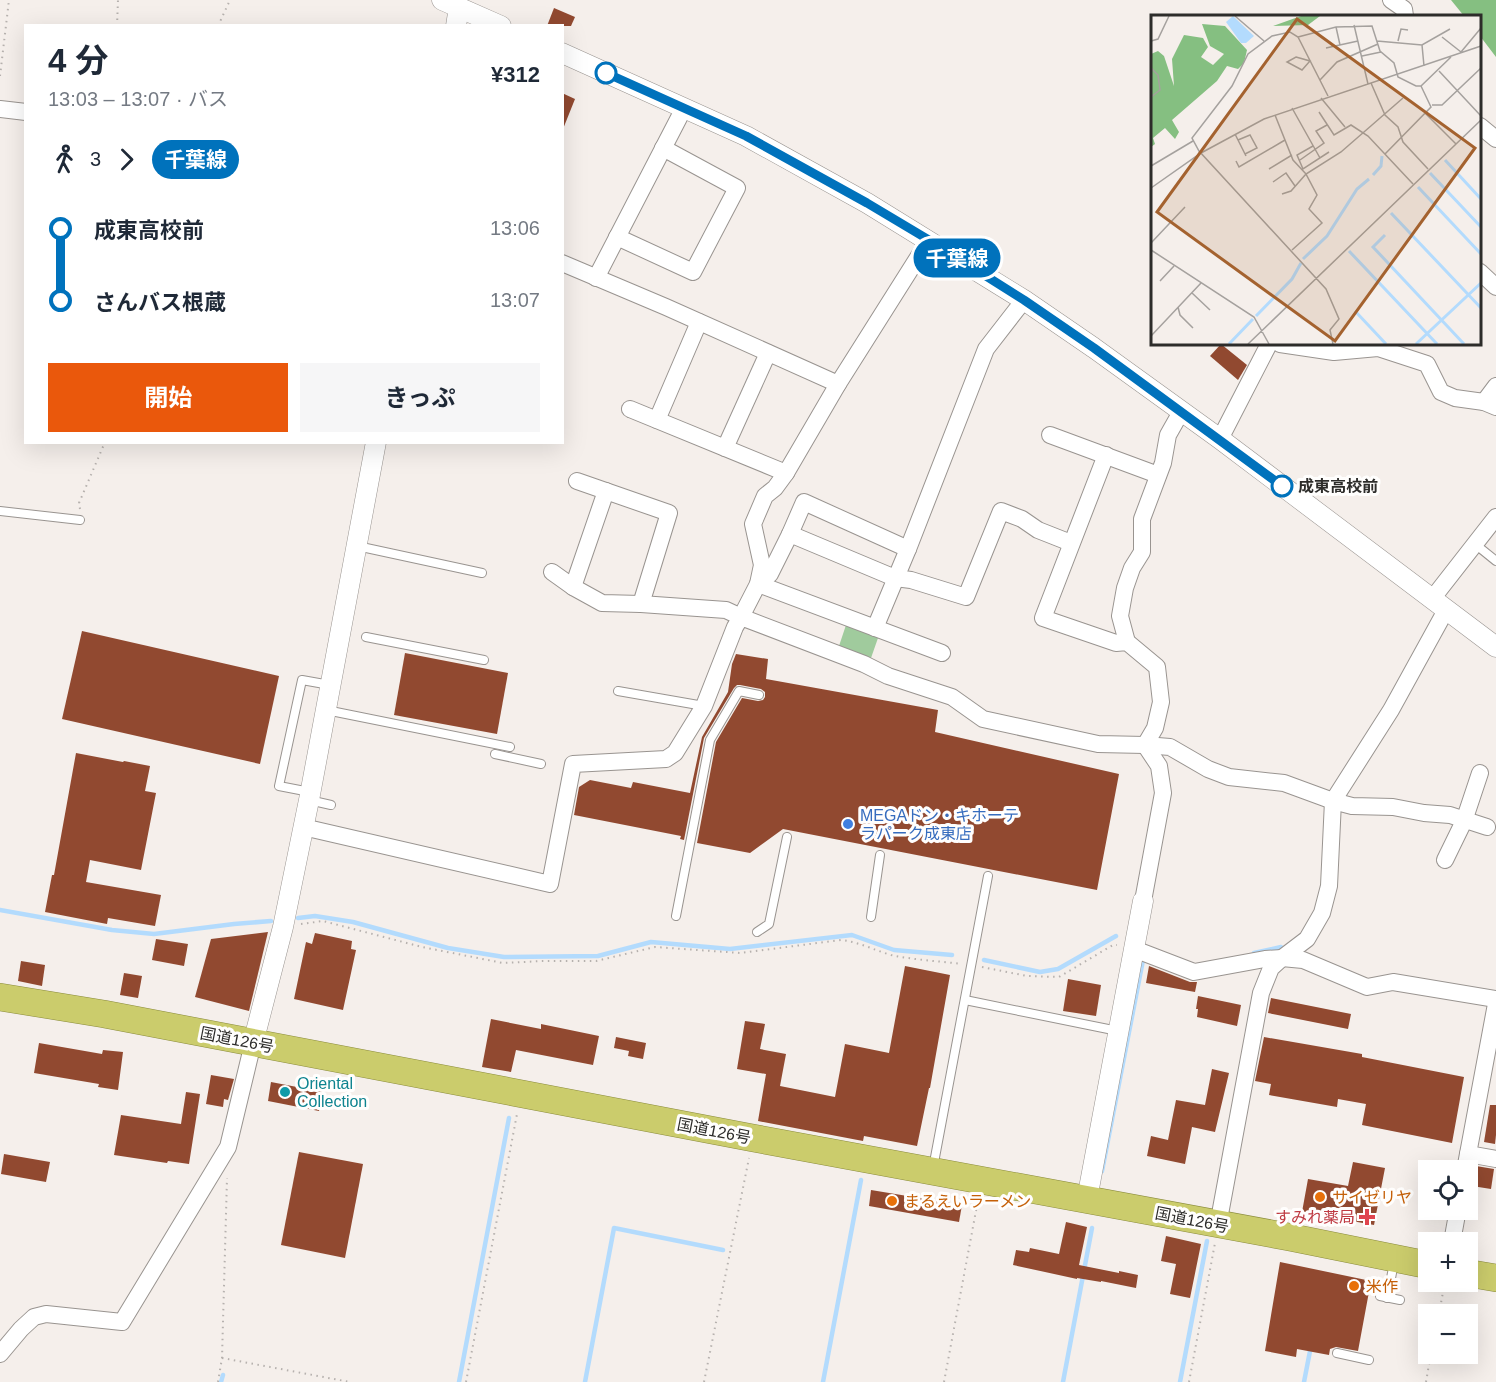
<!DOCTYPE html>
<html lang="ja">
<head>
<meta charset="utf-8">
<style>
	body { margin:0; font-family:Arial,"Noto Sans JP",sans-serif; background:#f6f6f7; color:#1f2937; height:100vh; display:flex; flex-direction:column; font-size:22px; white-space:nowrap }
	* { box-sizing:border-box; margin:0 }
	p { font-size:20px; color:#747a83 }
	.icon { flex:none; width:33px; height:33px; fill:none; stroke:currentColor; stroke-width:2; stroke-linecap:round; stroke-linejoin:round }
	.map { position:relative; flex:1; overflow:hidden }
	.sheet { position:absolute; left:24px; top:24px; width:540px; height:420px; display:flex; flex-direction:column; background:#fff; border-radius:0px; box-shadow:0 6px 24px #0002 }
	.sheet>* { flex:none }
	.badge { padding:0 12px; border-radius:20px; font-size:21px; line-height:39px }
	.controls { position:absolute; left:1418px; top:1160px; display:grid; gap:12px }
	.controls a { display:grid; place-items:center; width:60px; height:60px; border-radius:0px; background:#fff; box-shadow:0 6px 24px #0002; font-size:30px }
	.map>.badge { position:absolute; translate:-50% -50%; box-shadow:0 0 0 3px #fff }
	.legs { display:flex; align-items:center; gap:9px; height:66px; padding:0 24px; font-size:20px }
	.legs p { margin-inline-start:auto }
	.headline { display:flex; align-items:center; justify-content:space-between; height:102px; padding:0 24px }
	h1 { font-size:33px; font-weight:700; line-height:45px }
	.primary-button { display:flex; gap:12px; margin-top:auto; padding:12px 24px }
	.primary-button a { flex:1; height:69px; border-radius:0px; background:#ea580c; color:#fff; font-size:24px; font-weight:700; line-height:69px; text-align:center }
	.primary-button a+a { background:#f6f6f7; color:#1f2937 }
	ul { padding:0 24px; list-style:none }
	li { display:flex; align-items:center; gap:21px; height:72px; font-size:22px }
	li i { display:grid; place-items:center; width:9px; height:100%; margin:0 8px; background:currentColor }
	li i::after { content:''; width:15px; height:15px; margin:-8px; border:4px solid; border-radius:50%; background:#fff }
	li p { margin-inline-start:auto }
	li:first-child i { background:linear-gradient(#0000 50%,currentColor 0) }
	li:last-child i { background:linear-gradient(currentColor 50%,#0000 0) }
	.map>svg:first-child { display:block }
</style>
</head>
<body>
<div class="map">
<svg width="1496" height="1382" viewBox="0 0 1496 1382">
	<rect width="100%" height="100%" fill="#f5efeb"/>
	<polygon fill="#a0cb9d" points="846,625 878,638 871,658 839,646"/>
	<polygon fill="#85bf81" points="1451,0 1496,0 1496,57 1480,36 1480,16 1464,16"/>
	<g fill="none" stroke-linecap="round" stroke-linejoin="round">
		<g stroke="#b3dbfd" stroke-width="4.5">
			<polyline points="0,910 112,930 154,934 234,924 271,921"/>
			<polyline points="298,918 315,916 353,922 448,948 504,957 598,956 651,942 730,949 852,935 894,950 952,955"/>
			<polyline points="1254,953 1281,947"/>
			<polyline points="984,960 1040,972 1058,969 1116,936"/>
			<polyline points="1102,1171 1143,960"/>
			<polyline points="221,1382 223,1375"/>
			<polyline points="459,1382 509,1118"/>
			<polyline points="585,1382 614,1228 723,1250"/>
			<polyline points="823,1382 861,1180"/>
			<polyline points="1063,1382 1092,1228"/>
			<polyline points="1180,1382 1207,1241"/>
			<polyline points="1304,1382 1311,1346"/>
		</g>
	</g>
	<g fill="#914930">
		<polygon points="554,8 575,17 571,26 547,26"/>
		<polygon points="562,93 575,99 563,129 562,129"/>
		<polygon points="1221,344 1247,365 1238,380 1210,356"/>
		<polygon points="82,631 279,676 260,764 62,719"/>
		<polygon points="405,653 508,673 497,734 394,715"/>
		<polygon points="736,654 768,659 766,679 938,710 935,732 1119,774 1097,890 783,829 750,853 697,843 716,742 742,698 758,701 763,700 765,697 765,692 761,689 740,685 737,685 734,688 704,738 684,840 680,839 681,836 574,815 579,787 590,780 631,788 633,782 690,793 702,737 728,692 732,664"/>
		<polygon points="76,753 123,762 124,761 150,766 145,791 156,793 141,870 90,860 86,882 161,895 155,926 108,918 107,924 45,912 52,875 54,875"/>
		<polygon points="268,932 249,1011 195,997 211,939"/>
		<polygon points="315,933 352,941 351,949 356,950 343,1010 294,999 306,942 312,944"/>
		<polygon points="156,939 188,944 184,966 152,960"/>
		<polygon points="21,961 45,965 42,986 18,981"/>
		<polygon points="905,966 950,975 930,1088 929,1088 917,1146 864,1136 863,1141 758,1121 766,1074 737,1069 745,1021 765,1024 760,1049 786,1054 780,1086 835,1097 845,1044 889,1053"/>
		<polygon points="1149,966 1190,982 1197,982 1195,992 1146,983"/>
		<polygon points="124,973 142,976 138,998 120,995"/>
		<polygon points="1068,979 1101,985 1096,1016 1063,1011"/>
		<polygon points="1198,996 1241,1005 1237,1026 1197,1017 1198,1009 1196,1009"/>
		<polygon points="1271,998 1351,1014 1348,1029 1268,1013"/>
		<polygon points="491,1019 541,1029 541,1024 599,1036 593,1065 516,1050 511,1072 482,1067"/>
		<polygon points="616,1037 646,1043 643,1059 628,1056 629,1051 614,1048"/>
		<polygon points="1264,1037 1362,1054 1362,1057 1464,1077 1452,1143 1362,1125 1366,1104 1338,1099 1337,1107 1269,1095 1271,1084 1255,1081"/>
		<polygon points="39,1043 102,1054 103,1050 123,1052 118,1090 98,1087 99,1084 34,1073"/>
		<polygon points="1212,1069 1229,1073 1215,1132 1192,1127 1185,1164 1147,1156 1151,1136 1168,1140 1176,1100 1205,1105"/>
		<polygon points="211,1075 234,1079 228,1100 224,1099 223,1107 206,1104"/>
		<polygon points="271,1082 323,1092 319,1111 268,1101"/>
		<polygon points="186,1092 200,1094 189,1164 168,1161 167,1163 114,1155 121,1115 181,1124"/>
		<polygon points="1490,1105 1496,1105 1496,1135 1495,1144 1484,1142"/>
		<polygon points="299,1152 363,1164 345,1258 281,1245"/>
		<polygon points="4,1154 50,1162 46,1182 1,1174"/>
		<polygon points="1353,1162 1385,1168 1374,1225 1302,1212 1308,1179 1348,1186"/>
		<polygon points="1476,1166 1494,1169 1491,1189 1472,1186"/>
		<polygon points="871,1190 962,1205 959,1222 869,1206"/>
		<polygon points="1066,1222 1087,1227 1079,1265 1119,1273 1119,1271 1138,1275 1136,1288 1101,1281 1101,1282 1077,1278 1077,1279 1013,1265 1016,1250 1029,1252 1030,1248 1059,1254"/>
		<polygon points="1166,1236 1201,1244 1190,1298 1170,1294 1176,1264 1161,1261"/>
		<polygon points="1280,1262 1371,1281 1358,1351 1336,1347 1330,1349 1329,1355 1297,1349 1296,1357 1265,1351"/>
	</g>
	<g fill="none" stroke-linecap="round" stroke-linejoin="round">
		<g stroke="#999490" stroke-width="10">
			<g id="service">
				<polyline points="0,511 80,520"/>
				<polyline points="1475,544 1496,561"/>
				<polyline points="357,546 482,573"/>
				<polyline points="366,637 484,660"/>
				<polyline points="618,691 704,706"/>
				<polyline points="326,710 510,747"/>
				<polyline points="495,754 541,764"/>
				<polyline points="310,792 279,786 302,680 330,685"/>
				<polyline points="309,800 331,805"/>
				<polyline points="676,916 710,740 739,691 759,695"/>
				<polyline points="871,917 880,855"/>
				<polyline points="757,932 769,924 787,837"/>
				<polyline points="965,1000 1118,1031"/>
				<polyline points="933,1168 988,876"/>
				<polyline points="1380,1296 1400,1300"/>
				<polyline points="1387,1298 1394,1263"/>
				<polyline points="1337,1353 1369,1360"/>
			</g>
		</g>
		<g stroke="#999490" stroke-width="18">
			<g id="minor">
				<polyline points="1391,0 1404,9 1405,16"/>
				<polyline points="0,109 26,112"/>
				<polyline points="1480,126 1496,139"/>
				<polyline points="617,237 693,272 737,188 663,148"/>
				<polyline points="562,263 666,307 838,384"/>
				<polyline points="1480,272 1496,287"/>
				<polyline points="596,278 684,108"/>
				<polyline points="1280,344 1334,352 1378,348 1427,364 1441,392 1455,398 1484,402 1496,407"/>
				<polyline points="1484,402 1496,386"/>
				<polyline points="630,409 786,473"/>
				<polyline points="657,420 699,322"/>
				<polyline points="1050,435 1158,475"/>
				<polyline points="1220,439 1269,344"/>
				<polyline points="725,448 768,353"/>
				<polyline points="1106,455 1043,618 1116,643 1127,642 1157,667 1161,702 1155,728 1145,745"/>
				<polyline points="577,481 669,513 641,604"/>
				<polyline points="790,534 895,578 911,580 966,597 1001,511 1022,519 1038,530 1071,543"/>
				<polyline points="908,549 804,502 790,534 770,574 758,584 942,653"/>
				<polyline points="552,572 573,587 602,603 641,604 726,610 741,617 758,584 762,565 753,524 765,496 775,488 786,473 838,384 929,240"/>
				<polyline points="573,587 606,491"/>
				<polyline points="1432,599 1496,517"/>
				<polyline points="875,628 908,549 986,349 1024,300"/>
				<polyline points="1127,642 1120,616 1125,588 1132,568 1142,552 1142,519 1163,463 1168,435 1181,412"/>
				<polyline points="303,827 550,884 573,764 666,759 675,753 704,706 735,627 741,617 864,664 888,676 952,697 983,719 1098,744 1145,745 1170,747 1208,769 1229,777 1284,783 1333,801 1352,806 1393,807 1424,813 1450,815 1487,827"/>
				<polyline points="1445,860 1464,821 1480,773"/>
				<polyline points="1143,901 1163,793 1159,766 1145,745"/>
				<polyline points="1134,949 1194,972 1265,959 1282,958 1303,960 1367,987 1393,982 1496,999"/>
				<polyline points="1468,1154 1496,1159"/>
				<polyline points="1465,1170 1496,1004"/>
				<polyline points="1218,1225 1261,993 1271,968 1282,958 1307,939 1322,913 1329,886 1333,801 1391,710 1446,610"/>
				<polyline points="1452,1242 1458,1209"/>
				<polyline points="0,1354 21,1329 34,1317 46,1314 122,1322 228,1147 253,1043"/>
			</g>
		</g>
		<g stroke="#999490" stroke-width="21">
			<g id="tertiary">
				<polyline points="442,0 501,26"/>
				<polyline points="456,26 459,7"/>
				<polyline points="562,53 746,136 867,203 1024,300 1094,348 1220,439 1496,647"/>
				<polyline points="253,1043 283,927 309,800 376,442"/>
				<polyline points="1087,1199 1143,901"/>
			</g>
		</g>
		<g stroke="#8b8c3e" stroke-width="28">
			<g id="trunk">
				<polyline points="0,997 104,1014 753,1138 1289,1237 1428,1265"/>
				<polyline points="1467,1273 1496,1278"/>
			</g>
		</g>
		<g stroke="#b6b1ae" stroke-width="2" stroke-dasharray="1.5 4.5" stroke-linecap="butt">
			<polyline points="117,26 118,0"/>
			<polyline points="218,26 230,0"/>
			<polyline points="0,76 9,0"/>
			<polyline points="80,509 79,503 105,442"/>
			<path d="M301,924L323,921L422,947L503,963L543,961H596L655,947L740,953L841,940C859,942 874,950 891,955C914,960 938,961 962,964"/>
			<polyline points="982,967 1027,976 1059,977 1113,945 1117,945"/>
			<polyline points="1439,1314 1445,1281"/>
			<polyline points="222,1358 350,1382"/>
			<polyline points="218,1382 222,1358 227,1178"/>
			<polyline points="466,1382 517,1114"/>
			<polyline points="704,1382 749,1158"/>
			<polyline points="944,1382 978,1200"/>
			<polyline points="1189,1382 1215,1243"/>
			<polyline points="1426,1382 1431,1353"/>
		</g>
		<use href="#service" stroke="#fff" stroke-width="8"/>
		<use href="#minor" stroke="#fff" stroke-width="16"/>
		<use href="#tertiary" stroke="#fff" stroke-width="20"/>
		<use href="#trunk" stroke="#cbcc6c" stroke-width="27"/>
	</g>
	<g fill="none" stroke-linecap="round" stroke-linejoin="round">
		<g stroke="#fff" stroke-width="14">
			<polyline id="line-1" points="606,73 746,136 867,203 929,240 1024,300 1094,348 1282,486"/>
		</g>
		<use href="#line-1" stroke="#0072bc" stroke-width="9"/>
	</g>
	<g fill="#fff" stroke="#0072bc" stroke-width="3">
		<circle cx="606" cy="73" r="10"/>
		<circle cx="1282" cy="486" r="10"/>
	</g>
	<circle fill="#3f7fe0" stroke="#fffefd" stroke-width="2" cx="848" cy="824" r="6"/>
	<circle fill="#0f9aa8" stroke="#fffefd" stroke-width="2" cx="285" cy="1092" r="6"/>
	<g fill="#e8710a" stroke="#fffefd" stroke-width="2">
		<circle cx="1320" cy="1197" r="6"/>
		<circle cx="892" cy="1201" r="6"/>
		<circle cx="1354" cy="1286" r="6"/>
	</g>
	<path fill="#e0444e" stroke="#fffefd" stroke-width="2" d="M1364 1208h6v6h6v6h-6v6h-6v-6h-6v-6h6z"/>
	<g text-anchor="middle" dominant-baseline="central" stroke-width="6" stroke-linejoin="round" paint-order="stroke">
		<g font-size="16" font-weight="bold" fill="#2d2c2a" stroke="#fffefd" text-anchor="start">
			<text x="1298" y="486">成東高校前</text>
		</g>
		<g font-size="16" fill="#366cbe" stroke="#fffefd" text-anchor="start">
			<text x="860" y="815">MEGAドン・キホーテ<tspan x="860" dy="18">ラパーク成東店</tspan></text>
		</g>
		<g font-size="16" fill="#2d2c2a" stroke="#fffefd">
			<text transform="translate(237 1040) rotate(11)">国道126号</text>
			<text transform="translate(714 1131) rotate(11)">国道126号</text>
			<text transform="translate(1192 1220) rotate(11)">国道126号</text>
		</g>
		<g font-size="16" fill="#0d838f" stroke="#fffefd" text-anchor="start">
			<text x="297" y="1083">Oriental<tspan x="297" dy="18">Collection</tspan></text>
		</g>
		<g font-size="16" fill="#c56008" stroke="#fffefd" text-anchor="start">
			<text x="1332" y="1197">サイゼリヤ</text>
			<text x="904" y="1201">まるえいラーメン</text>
			<text x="1366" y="1286">米作</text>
		</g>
		<g font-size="16" fill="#be3a42" stroke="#fffefd" text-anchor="end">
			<text x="1355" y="1217">すみれ薬局</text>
		</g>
	</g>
	<g transform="translate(1151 15)">
		<rect width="330" height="330" fill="#f5efeb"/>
		<path d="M150,1H169L157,10L122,11ZM51,9L74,11L96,35L93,48L87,54L76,51L66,66L21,105L28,117L24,124L14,113L2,123L4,129L0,132V39L7,36L13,41L23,71L21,44L33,20L52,23L57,32L50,42L62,50L73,39L59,31Z" fill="#85bf81"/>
		<path d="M82,1L103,21L95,28H90L75,7Z" fill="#b3dbfd"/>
		<path fill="none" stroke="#b3dbfd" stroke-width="3" d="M294,145L330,184M279,158L330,212M222,160L230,151L231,141M267,172L330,239M240,198L330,293M234,220L222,232L313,329M198,236L286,329M152,244L176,221L206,174L218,164M204,296L235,329M105,301L141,264L150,248M78,329L102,304M265,329L330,268"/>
		<path fill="none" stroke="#a5a19e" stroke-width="1.5" d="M84,1L113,26M203,10L217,69M185,12L189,30M147,22L185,12L221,11L229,36L243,48L247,62L265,71H270L300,42M291,22L310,37M0,26L7,24L18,1M226,26L271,30L299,14M247,26L250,14L257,15M271,30L273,51M175,33L207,26M310,37L330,13M211,41L230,37M145,42L159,46L151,55L136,47ZM0,53L7,60L9,75L0,82M288,56L330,101M169,65L186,47L227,29M220,68L234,100L247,112L252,127L277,154M177,81L147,22L139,17L121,21L97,39L81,71L41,123L48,136L175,274L188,304L179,315L182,329M170,83L194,112M281,90H291L330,53M141,93L169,143M168,97L183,120L200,110L217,121L262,169M274,98L305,129M124,100L142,145L155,159L140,176L131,179M84,119L95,141M87,125L99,120L106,133L94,139M162,131L146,140L152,154L178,137M234,139L280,92L270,71M149,145L173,128L165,116L176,110M85,146L88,152L134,125M0,151L42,126M118,154L141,140M122,167L135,158L144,171M0,173L50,138L113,104L330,31M0,228L34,192M0,235L103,302L118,329M141,235L171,208L158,194L166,180L155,159L190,137L252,83M9,266L23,251M41,278L59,295M27,292L29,300L42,313M0,321L50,268M97,329L330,105"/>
		<path fill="#a4622f" fill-opacity="0.15" stroke="#a4622f" stroke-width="3" d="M146,4L324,133L184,326L6,197Z"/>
		<rect width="330" height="330" fill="none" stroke="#2d2c2a" stroke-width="3"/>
	</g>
</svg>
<div class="controls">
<a><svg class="icon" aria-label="locate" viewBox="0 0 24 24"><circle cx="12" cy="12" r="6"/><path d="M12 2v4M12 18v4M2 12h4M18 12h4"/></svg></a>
<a>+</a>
<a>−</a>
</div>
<b class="badge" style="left:957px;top:258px;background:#0072bc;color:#fff">千葉線</b>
<section class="sheet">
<div class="headline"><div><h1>4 分</h1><p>13:03 – 13:07 · バス</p></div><b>¥312</b></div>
<div class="legs"><svg class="icon" aria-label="walk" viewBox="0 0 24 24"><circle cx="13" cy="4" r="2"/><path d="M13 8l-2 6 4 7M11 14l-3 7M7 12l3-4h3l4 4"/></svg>3<svg class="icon" aria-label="forward" viewBox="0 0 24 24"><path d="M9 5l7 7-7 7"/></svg><b class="badge" style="background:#0072bc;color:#fff">千葉線</b></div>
<ul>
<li><i style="color:#0072bc"></i><b>成東高校前</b><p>13:06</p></li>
<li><i style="color:#0072bc"></i><b>さんバス根蔵</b><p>13:07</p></li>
</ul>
<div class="primary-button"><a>開始</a><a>きっぷ</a></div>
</section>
</div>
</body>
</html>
